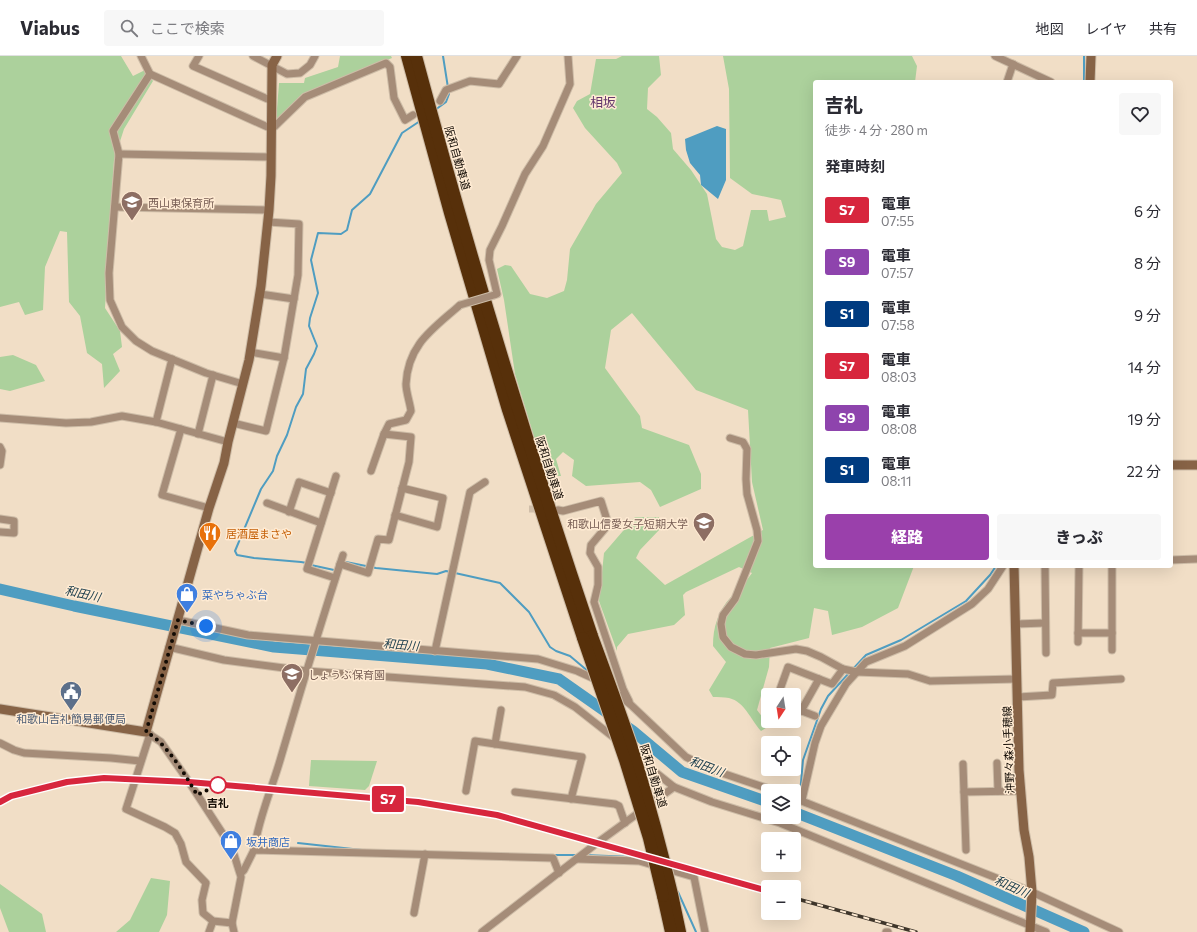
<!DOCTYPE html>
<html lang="ja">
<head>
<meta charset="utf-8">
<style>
	body { margin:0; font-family:Commissioner,"Noto Sans JP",sans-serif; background:#f7f7f7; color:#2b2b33; height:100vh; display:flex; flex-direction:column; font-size:15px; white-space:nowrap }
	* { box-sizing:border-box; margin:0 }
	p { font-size:13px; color:#7c7c81 }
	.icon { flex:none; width:22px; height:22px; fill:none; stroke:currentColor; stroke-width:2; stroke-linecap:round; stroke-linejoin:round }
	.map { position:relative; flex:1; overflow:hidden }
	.side { position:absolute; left:813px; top:24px; width:360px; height:488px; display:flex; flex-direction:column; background:#fff; border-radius:4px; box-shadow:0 4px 16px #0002 }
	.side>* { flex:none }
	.badge { padding:0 8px; border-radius:3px; font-size:14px; line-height:26px }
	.needle { width:26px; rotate:192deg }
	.buttons { position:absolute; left:761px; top:632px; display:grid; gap:8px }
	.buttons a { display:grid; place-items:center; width:40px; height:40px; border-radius:4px; background:#fff; box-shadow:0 4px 16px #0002; font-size:20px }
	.you { position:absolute; width:20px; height:20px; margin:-10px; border:3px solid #fff; border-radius:50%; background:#1a73e8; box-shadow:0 0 0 6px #1a73e833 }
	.map>.badge { position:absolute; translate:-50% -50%; box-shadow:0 0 0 2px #fff }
	h2 { padding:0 12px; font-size:15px; line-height:36px }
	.round { display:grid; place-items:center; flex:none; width:42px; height:42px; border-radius:4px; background:#f7f7f7 }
	.headline { display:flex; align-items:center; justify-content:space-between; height:68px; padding:0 12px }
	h1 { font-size:19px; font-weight:800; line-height:30px }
	.cta { display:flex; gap:8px; margin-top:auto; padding:8px 12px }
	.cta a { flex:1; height:46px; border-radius:4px; background:#9a40ab; color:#fff; font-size:16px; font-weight:800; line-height:46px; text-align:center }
	.cta a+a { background:#f7f7f7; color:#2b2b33 }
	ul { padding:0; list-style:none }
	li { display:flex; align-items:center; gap:12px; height:52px; padding:0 12px }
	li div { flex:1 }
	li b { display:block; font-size:15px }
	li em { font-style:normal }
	li .badge { min-width:44px; font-weight:700; text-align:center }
	header { display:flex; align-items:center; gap:24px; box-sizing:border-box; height:56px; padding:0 20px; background:#fff; border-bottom:1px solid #e1e1e2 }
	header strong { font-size:19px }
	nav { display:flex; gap:22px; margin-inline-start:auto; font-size:14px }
	.search { width:280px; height:36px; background:#f7f7f7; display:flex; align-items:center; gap:10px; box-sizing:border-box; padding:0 14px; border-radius:4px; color:#7c7c81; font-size:15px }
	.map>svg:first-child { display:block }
</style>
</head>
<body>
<header>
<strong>Viabus</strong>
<div class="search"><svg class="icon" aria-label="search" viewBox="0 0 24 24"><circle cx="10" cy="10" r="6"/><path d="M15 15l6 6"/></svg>ここで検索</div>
<nav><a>地図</a><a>レイヤ</a><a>共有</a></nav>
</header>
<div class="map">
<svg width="1197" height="876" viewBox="0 0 1197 876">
	<rect width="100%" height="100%" fill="#f1dec6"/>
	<g fill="#acd19c">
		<polygon points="0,0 121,0 133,20 145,14 153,25 124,73 114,104 105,252 120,275 122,291 113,298 120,315 104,332 102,308 87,297 80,260 69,246 67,176 60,175 45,211 43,254 25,259 19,246 0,251"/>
		<polygon points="340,0 391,0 392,2 302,38 276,65 279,27 304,27 305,22 338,11"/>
		<path d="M622,0H659L661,19L648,32L647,53L657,61L671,77L673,93L691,114L707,138L716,183L722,191L735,194L743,190L751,154H767L769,165L786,161L781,144L752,138L730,122L729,33L723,0H912L917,10L915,26H815V510H914L898,552L862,571L832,579L828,555L814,552L809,582L770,592L769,611L757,654L769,670L761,675C750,663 745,646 729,642C724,641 718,641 713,641L709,634L726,606L713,590C713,571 718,555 731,541C738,533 746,526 752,517L739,511L686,536L683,539L685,559L674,569L628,578L617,591V595L599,545L604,497L635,461H659L660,473L640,494L636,502L665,529L763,474L752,426L748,354L696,334L632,257L611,274L605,312L640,360L642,372L689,389L701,418V433L660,451L651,434L640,426L586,430L572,420L574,404L563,396L556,403L561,420H546L515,318L504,244L497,213L505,209L511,210L530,238L547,242L564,235L567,224L570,193L596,148L622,117L617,107L585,72L573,52L577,45L590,38L596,3H616Z"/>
		<polygon points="13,299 36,309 45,325 10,335 0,333 0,301"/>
		<polygon points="311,704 377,705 369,730 365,734 309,730"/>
		<polygon points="151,822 170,825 167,859 159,876 116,876 130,864"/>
		<polygon points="0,828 42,858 46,876 9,876 0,852"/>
	</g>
	<polygon fill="#4f9dc1" points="717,70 726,73 726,124 718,143 701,129 700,119 690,107 686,94 685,83"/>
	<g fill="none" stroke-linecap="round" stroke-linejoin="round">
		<g stroke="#4f9dc1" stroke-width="2">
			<polyline points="1084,26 1084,0"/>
			<polyline points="435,54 446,46 449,38 443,0"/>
			<polyline points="307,507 301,506 254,502 237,499 235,495 261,433 273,415 277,400 287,379 296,351 303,338 306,313 314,298 317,290 309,270 310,262 318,237 311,204 318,177 341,178 347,174 352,154 370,138 402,77 420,65"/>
			<polyline points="344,507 346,506 376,512 437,518 446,515 500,527 529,556 550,591 556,595 570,600 589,616"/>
			<polyline points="311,509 334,514 336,514"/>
			<polyline points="853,613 866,599 901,584 966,545 990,519 996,510"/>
			<polyline points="800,738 803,704 821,653 828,640 850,616"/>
			<polyline points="799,757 799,746"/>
			<polyline points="298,787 362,794"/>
			<polyline points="552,799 578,799"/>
			<polyline points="584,799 634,801"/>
			<polyline points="640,802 650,803"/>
			<polyline points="678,836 696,876"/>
		</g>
		<g stroke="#4f9dc1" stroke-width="11">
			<polyline points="0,533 74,550 274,591 487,608 559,623 633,675 682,716 768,746"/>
			<polyline points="794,756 957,820 1084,876"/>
		</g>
		<polyline stroke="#d0bea9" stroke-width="7" stroke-dasharray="7 3.5" stroke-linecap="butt" points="529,453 542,453"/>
		<g stroke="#cdbca7" stroke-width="9">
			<g id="street">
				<polyline points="141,0 150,18 272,73 305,41 386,7 390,11 394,42 405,64 413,59"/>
				<polyline points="199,0 193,10 272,45"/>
				<polyline points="253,0 287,18 300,17 310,9 315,0"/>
				<polyline points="995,0 1051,26"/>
				<polyline points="150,18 113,75 119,98 109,217 110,244 122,271 136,285 152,295 206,317 243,328"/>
				<polyline points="1007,26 1013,8"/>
				<polyline points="440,45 446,34 470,25 499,28 517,0"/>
				<polyline points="119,98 271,101"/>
				<polyline points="115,151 269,154"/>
				<polyline points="260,238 294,243"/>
				<polyline points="494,239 497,238 489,204 490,194 502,170 525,118 543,90 570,28 568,0"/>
				<polyline points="250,296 284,302"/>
				<polyline points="0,362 66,367 91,366 122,360 156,366 228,386"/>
				<polyline points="156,366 172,303"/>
				<polyline points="233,367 266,375 284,302 298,219 299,168 268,166"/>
				<polyline points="181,373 162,439 209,452"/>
				<polyline points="198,378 213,319"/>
				<polyline points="730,382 743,386 747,393 746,423 747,438 757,474 758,485 735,543 723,559 721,568 723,581 731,591 745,598 756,599 796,593 807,595 821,601 843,613 857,616 908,618 930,625 1017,623"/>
				<polyline points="0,391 2,395 0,409"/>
				<path d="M371,415L384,378L389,368L406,364L411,355C410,347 406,336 406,328C408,288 433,273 460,249"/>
				<polyline points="267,447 321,467"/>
				<polyline points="558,454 563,455 601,445 607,464 607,470 591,489 590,497 598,511 598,529 594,546 623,633 629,645"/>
				<polyline points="289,456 299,426 331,437"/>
				<polyline points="395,459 437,471 443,442 402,432"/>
				<polyline points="0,463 14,465 14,477 0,476"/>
				<polyline points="1171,504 1197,503"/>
				<polyline points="340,508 368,517 378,483 389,484 409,406 411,381 384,378"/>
				<polyline points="1045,510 1046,597"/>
				<polyline points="335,522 307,513 336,420"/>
				<polyline points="178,564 248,579 538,603 577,615 599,625"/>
				<polyline points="1016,568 1045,567"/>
				<polyline points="1078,577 1112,577"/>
				<polyline points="1078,586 1079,510"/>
				<polyline points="169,591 224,604 307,615 525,631 554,639 575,651 617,684"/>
				<polyline points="1112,594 1112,510"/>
				<polyline points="435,595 470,436 485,426"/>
				<polyline points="614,635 631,649 686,701 710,713 775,735"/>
				<polyline points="778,639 788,611 832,628 843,613"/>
				<polyline points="1018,641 1052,639 1053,627 1121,623"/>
				<polyline points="794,652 815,660"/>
				<polyline points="801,655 819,623"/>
				<polyline points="146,676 161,686 189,726 232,792 241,821 232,867 234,876"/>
				<polyline points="150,678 126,753 165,771 175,777 181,788 186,806 206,827 202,844 203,857 213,865 232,867"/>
				<polyline points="0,687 14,694 24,697 111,702 140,705"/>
				<polyline points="495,688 501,654"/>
				<polyline points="635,700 674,731 712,746 780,767 1046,876"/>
				<polyline points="997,707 998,735"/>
				<polyline points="963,708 966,794"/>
				<polyline points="466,735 475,685 582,701 571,743"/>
				<polyline points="515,736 615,748 619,750 625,767"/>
				<polyline points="964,736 1021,735"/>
				<polyline points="794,742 1032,836 1119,876"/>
				<polyline points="802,744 815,687 821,670 846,628 866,606 905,590 972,548 988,533 1003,510"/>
				<path d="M254,794C259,760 272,733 281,701C301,633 321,566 343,499"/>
				<polyline points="577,803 639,805 694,821 705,876"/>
				<polyline points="241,817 244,814 254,794 553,802 559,817"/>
				<polyline points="414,857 425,798"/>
				<polyline points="209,876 213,865"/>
				<polyline points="482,876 597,787 674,731"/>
				<polyline points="886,876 888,876"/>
			</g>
		</g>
		<g stroke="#cdbca7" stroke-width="11">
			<g id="secondary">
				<polyline points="1090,26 1091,0"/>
				<polyline points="1171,409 1197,409"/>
				<polyline points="1014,510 1019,714 1024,774 1029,801 1032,836 1030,876"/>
				<polyline points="0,653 146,676 209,452 224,407 228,386 249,304 261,230 269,154 271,120 272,14 272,9 277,0"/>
			</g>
		</g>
		<g stroke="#cdbca7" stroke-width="14">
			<g id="highway">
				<polyline points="407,0 450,157 508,354 583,582"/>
				<path d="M416,0C468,195 527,388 592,580"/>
				<polyline points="672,838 680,876"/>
				<polyline points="663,840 671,876"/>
			</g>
		</g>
		<use href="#street" stroke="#a58c78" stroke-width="7"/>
		<use href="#secondary" stroke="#876346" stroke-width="9"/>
		<use href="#highway" stroke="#57300a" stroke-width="12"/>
		<g stroke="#3f362b" stroke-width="3.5">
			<g id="rail">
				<polyline points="0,746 11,740 67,726 104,722 189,726 418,745 497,759 768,835"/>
				<polyline points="794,842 916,876"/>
			</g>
		</g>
		<use href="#rail" stroke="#ffebd3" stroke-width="2" stroke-dasharray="6" stroke-linecap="butt"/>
		<g stroke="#cdbca7" stroke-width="9" stroke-linecap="butt">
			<polyline id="street-bridge" points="460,249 494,239"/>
		</g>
		<g stroke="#cdbca7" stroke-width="14" stroke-linecap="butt">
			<g id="highway-bridge">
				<path d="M592,580C605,615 618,650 630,686C646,736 660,787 672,838"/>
				<polyline points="583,582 625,704 649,782 663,840"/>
			</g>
		</g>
		<use href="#street-bridge" stroke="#a58c78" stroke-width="7"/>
		<use href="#highway-bridge" stroke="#57300a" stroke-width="12"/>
	</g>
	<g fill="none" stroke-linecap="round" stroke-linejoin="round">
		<g stroke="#fff" stroke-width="9">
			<polyline id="line" points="0,746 11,740 67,726 104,722 189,726 418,746 497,759 768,835"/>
		</g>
		<use href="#line" stroke="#d7263d" stroke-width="6"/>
		<path stroke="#120b04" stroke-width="4" stroke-dasharray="0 7.2" d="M206,570L178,564L146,676C166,686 186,720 197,739L218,729"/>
	</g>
	<defs>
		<g id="school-pin" transform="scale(1.15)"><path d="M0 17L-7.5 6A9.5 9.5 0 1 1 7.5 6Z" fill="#8d6e63" stroke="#ffebd3"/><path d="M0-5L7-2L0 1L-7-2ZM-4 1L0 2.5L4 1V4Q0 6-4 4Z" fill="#fff"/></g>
		<g id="university-pin" transform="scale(1.15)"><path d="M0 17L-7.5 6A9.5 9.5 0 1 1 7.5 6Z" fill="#8d6e63" stroke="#ffebd3"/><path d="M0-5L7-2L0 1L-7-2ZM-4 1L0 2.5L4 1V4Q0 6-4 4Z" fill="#fff"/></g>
		<g id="restaurant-pin" transform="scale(1.15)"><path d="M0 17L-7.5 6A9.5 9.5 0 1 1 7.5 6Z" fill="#e8710a" stroke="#ffebd3"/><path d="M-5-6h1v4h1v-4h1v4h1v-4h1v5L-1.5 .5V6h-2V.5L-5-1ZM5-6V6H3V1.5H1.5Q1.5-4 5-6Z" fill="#fff"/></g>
		<g id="shop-pin" transform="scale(1.15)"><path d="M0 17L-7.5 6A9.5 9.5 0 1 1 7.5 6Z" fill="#3f7fe0" stroke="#ffebd3"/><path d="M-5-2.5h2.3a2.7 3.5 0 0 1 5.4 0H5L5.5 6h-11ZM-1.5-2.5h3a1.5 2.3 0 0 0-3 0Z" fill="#fff"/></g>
		<g id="civic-pin" transform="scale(1.15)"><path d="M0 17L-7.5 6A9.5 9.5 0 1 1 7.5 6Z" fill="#5c6f8a" stroke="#ffebd3"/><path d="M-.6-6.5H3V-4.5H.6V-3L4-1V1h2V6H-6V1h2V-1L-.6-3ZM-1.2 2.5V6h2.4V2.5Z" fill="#fff"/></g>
	</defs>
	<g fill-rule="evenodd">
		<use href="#school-pin" x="132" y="146"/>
		<use href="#university-pin" x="704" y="467"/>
		<use href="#restaurant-pin" x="210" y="477"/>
		<use href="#shop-pin" x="187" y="538"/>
		<use href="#school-pin" x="292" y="618"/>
		<use href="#civic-pin" x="71" y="636"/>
		<use href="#shop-pin" x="231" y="785"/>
	</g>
	<circle fill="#fff" stroke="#d7263d" stroke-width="2" cx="218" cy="729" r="8"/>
	<g text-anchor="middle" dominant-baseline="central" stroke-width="3" stroke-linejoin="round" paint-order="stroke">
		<g font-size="11" fill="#120b04" stroke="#ffebd3">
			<text transform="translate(458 102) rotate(74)">阪和自動車道</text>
			<text transform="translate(550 412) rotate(72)">阪和自動車道</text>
			<text transform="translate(1008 694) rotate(-92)">沖野々森小手穂線</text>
			<text transform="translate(654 720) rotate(73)">阪和自動車道</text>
		</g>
		<g font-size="11" fill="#785e54" stroke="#ffebd3" text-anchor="start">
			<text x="148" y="146">西山東保育所</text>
			<text x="688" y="467" text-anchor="end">和歌山信愛女子短期大学</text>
			<text x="308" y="618">しょうぶ保育園</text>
		</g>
		<g font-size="11" fill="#c56008" stroke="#ffebd3" text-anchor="start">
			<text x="226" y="477">居酒屋まさや</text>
		</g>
		<g font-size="11" fill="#366cbe" stroke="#ffebd3" text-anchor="start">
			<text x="202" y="538">菜やちゃぶ台</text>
			<text x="246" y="785">坂井商店</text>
		</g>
		<g font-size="11" fill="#4e5e75" stroke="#ffebd3">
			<text x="71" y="662">和歌山吉礼簡易郵便局</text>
		</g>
		<g font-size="11" font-weight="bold" fill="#120b04" stroke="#ffebd3">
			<text x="218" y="746">吉礼</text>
		</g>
		<g font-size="12" font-style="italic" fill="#183b4b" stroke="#ffebd3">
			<text transform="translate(83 537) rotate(12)">和田川</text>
			<text transform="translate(401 588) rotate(5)">和田川</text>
			<text transform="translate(707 710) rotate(21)">和田川</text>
			<text transform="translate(1012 830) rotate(24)">和田川</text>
		</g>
		<g font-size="13" fill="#64386d" stroke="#ffebd3">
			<text x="603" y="46">相坂</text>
		</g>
	</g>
</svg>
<div class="buttons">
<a><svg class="needle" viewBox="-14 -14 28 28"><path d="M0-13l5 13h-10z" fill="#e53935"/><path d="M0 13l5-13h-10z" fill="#7c7c81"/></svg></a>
<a><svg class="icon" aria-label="locate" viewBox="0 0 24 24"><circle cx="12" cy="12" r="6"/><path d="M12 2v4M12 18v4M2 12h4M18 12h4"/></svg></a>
<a><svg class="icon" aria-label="layers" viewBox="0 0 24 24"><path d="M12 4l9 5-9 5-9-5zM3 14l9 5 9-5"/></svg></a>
<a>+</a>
<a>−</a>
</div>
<div class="you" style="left:206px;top:570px"></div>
<b class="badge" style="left:388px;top:743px;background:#d7263d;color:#fff">S7</b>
<section class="side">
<div class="headline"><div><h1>吉礼</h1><p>徒歩 · 4 分 · 280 m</p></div><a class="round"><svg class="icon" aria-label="heart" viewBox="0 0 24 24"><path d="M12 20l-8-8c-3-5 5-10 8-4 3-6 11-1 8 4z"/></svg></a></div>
<h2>発車時刻</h2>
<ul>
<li><span class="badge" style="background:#d7263d;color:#fff">S7</span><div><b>電車</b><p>07:55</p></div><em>6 分</em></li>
<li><span class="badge" style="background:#8e44ad;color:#fff">S9</span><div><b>電車</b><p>07:57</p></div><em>8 分</em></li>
<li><span class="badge" style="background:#003b80;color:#fff">S1</span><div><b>電車</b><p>07:58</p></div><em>9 分</em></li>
<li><span class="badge" style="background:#d7263d;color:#fff">S7</span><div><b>電車</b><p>08:03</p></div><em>14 分</em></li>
<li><span class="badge" style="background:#8e44ad;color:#fff">S9</span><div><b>電車</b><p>08:08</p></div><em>19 分</em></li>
<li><span class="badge" style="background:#003b80;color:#fff">S1</span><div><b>電車</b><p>08:11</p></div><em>22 分</em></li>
</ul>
<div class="cta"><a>経路</a><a>きっぷ</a></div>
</section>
</div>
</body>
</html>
